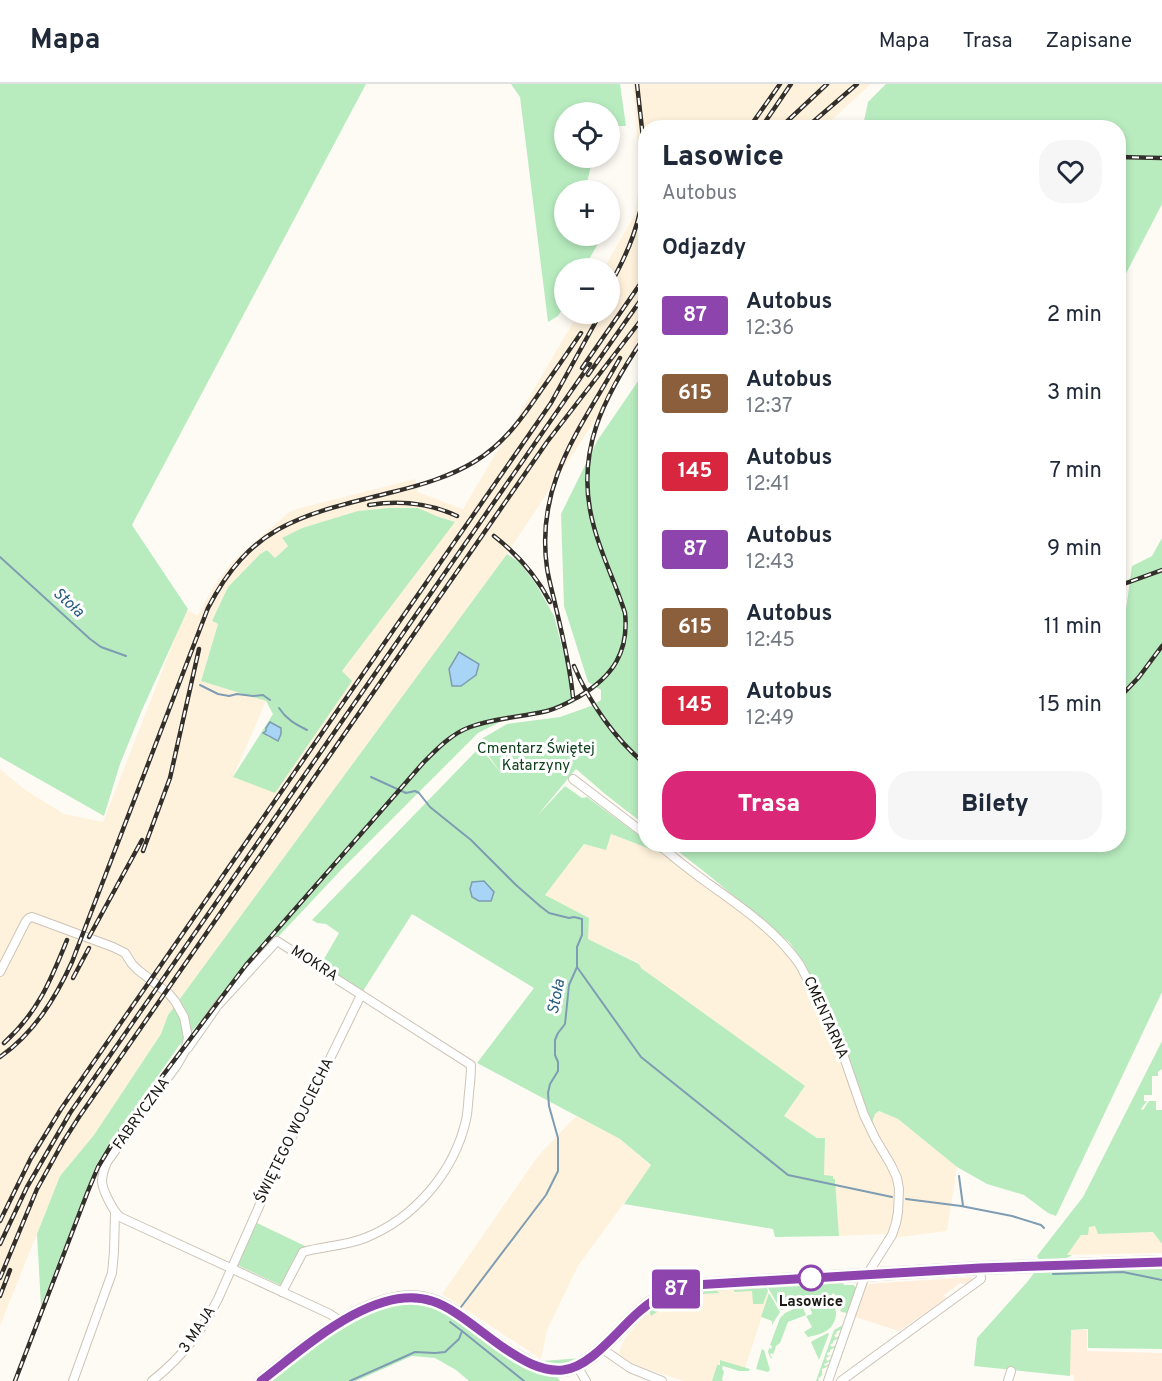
<!DOCTYPE html>
<html lang="pl">
<head>
<meta charset="utf-8">
<style>
	body { margin:0; font-family:Overpass,sans-serif; background:#f6f6f7; color:#1f2937; height:100vh; display:flex; flex-direction:column; font-size:22px; white-space:nowrap }
	* { box-sizing:border-box; margin:0 }
	p { font-size:20px; color:#747a83 }
	.icon { flex:none; width:33px; height:33px; fill:none; stroke:currentColor; stroke-width:2; stroke-linecap:round; stroke-linejoin:round }
	.map { position:relative; flex:1; overflow:hidden }
	.sheet { position:absolute; left:638px; top:36px; width:488px; height:732px; display:flex; flex-direction:column; background:#fff; border-radius:24px; box-shadow:0 3px 9px #0003 }
	.sheet>* { flex:none }
	.badge { padding:0 12px; border-radius:4px; font-size:21px; line-height:39px }
	.fabs { position:absolute; left:554px; top:18px; display:grid; gap:12px }
	.fabs a { display:grid; place-items:center; width:66px; height:66px; border-radius:50%; background:#fff; box-shadow:0 3px 9px #0003; font-size:30px }
	.map>.badge { position:absolute; translate:-50% -50%; box-shadow:0 0 0 3px #fff }
	h2 { padding:0 24px; font-size:22px; line-height:54px }
	.round { display:grid; place-items:center; flex:none; width:63px; height:63px; border-radius:24px; background:#f6f6f7 }
	.overview { display:flex; align-items:center; justify-content:space-between; height:102px; padding:0 24px }
	h1 { font-size:28px; font-weight:800; line-height:45px }
	.button { display:flex; gap:12px; margin-top:auto; padding:12px 24px }
	.button a { flex:1; height:69px; border-radius:24px; background:#db2777; color:#fff; font-size:24px; font-weight:800; line-height:69px; text-align:center }
	.button a+a { background:#f6f6f7; color:#1f2937 }
	ul { padding:0; list-style:none }
	li { display:flex; align-items:center; gap:18px; height:78px; padding:0 24px }
	li div { flex:1 }
	li b { display:block; font-size:22px }
	li em { font-style:normal }
	li .badge { min-width:66px; font-weight:700; text-align:center }
	header { display:flex; align-items:center; gap:36px; box-sizing:border-box; height:84px; padding:0 30px; background:#fff; border-bottom:2px solid #e0e1e3 }
	header strong { font-size:28px }
	nav { display:flex; gap:33px; margin-inline-start:auto; font-size:21px }
	.map>svg:first-child { display:block }
</style>
</head>
<body>
<header>
<strong>Mapa</strong>
<nav><a>Mapa</a><a>Trasa</a><a>Zapisane</a></nav>
</header>
<div class="map">
<svg width="1162" height="1297" viewBox="0 0 1162 1297">
	<rect width="100%" height="100%" fill="#fefbf5"/>
	<g fill="#fff2dd" fill-rule="evenodd">
		<path d="M633,0H871L824,43L645,44V257L628,282L596,335L507,470L168,931L161,950L94,1051L60,1092L0,1242V685L24,705L64,730L103,738L186,526L198,531L214,502L232,478L289,428L300,424L415,395L418,408L463,425L578,230H609V184H604L635,130L640,95ZM358,427L436,432L454,438L326,609L307,641L262,704L233,693L266,617L201,596L218,540L212,537L228,503L260,470L267,466L275,474L288,462L282,455L302,444Z"/>
		<polygon points="611,750 663,770 738,826 781,863 791,873 803,895 835,961 862,1035 872,1039 875,1030 879,1027 898,1035 957,1083 947,1147 892,1154 886,1150 839,1152 835,1096 824,1091 817,1054 783,1032 805,1003 640,884 639,879 588,855 589,834 544,811 584,760"/>
		<polygon points="576,1032 620,1055 651,1082 578,1182 547,1246 541,1275 442,1210 538,1072"/>
		<polygon points="1095,1142 1099,1150 1153,1148 1162,1160 1162,1169 1066,1171 1081,1151 1089,1143"/>
		<polygon points="764,1199 769,1211 745,1284 720,1276 719,1281 717,1281 712,1297 684,1297 647,1285 630,1278 618,1270 625,1254 640,1237 640,1234 650,1223 672,1210"/>
	</g>
	<g fill="#ffeedc">
		<polygon points="972,1193 973,1197 967,1201 960,1199 944,1211 946,1215 899,1247 855,1233 866,1200"/>
		<polygon points="1070,1246 1087,1246 1087,1267 1162,1269 1162,1297 1074,1297 1074,1291 1070,1291"/>
	</g>
	<g fill="#b8ecbf" fill-rule="evenodd">
		<polygon points="0,0 366,0 132,441 188,525 142,626 120,680 104,732 0,673"/>
		<polygon points="511,0 620,0 626,42 609,42 609,28 564,28 564,74 593,74 585,106 564,106 564,152 588,152 600,156 584,184 564,184 564,222 558,232 548,238 520,13"/>
		<polygon points="886,0 1162,0 1162,120 1118,205 1118,44 853,43 864,37 868,18"/>
		<polygon points="645,287 645,580 644,582 645,583 645,741 605,710 576,685 537,732 565,702 582,714 587,713 645,756 645,760 651,761 663,770 611,750 606,766 584,760 545,811 589,834 588,855 639,880 641,884 805,1002 784,1032 817,1054 825,1054 824,1091 833,1092 833,1095 835,1095 839,1152 775,1153 773,1145 624,1120 651,1081 620,1055 477,979 534,904 412,830 363,907 320,882 339,849 326,840 317,839 312,836 480,663 501,689 478,657 507,640 560,633 591,622 601,616 601,606 588,598 564,522 561,430 597,357"/>
		<path d="M389,424H418L436,432L455,438L342,587L352,597L275,709L233,693L273,630L266,617L201,597L218,540L212,537L228,503L260,470L267,466L275,474L288,462L282,454L302,444L358,427ZM273,639L276,642L278,657L268,653L264,649L266,647V644L269,641Z"/>
		<polygon points="1162,454 1162,908 1056,1132 1048,1129 1024,1111 987,1100 957,1083 898,1035 879,1027 875,1030 872,1039 869,1036 839,949 802,876 789,858 711,793 670,761 1118,760 1118,549 1124,540 1132,482 1152,472"/>
		<polygon points="507,470 519,478 536,500 554,532 572,602 574,619 502,637 478,649 342,785 229,905 178,963 97,1079 41,1222 37,1150 60,1092 94,1051 161,950 168,931"/>
		<path d="M1162,957V985L1158,988V992H1152V1011H1144V1017H1147L1141,1025L1143,1026L1149,1017H1156V1026H1162V1160L1153,1148L1098,1150L1095,1142L1089,1143L1088,1151H1081L1067,1171H1072C1062,1178 1050,1176 1039,1176L1037,1172L1083,1113Z"/>
		<path d="M255,1138L305,1162H308V1163C293,1168 288,1188 282,1202L237,1181Z"/>
		<polygon points="1162,1183 1162,1265 1088,1264 1088,1245 1071,1246 1070,1292 974,1282 977,1254 1028,1197 1034,1189 1033,1187"/>
		<path d="M843,1199L844,1201H854L855,1203H857L848,1229L841,1228L839,1221L843,1218L833,1209L830,1213C812,1210 798,1221 781,1226L768,1204Z"/>
		<polygon points="710,1203 720,1209 699,1210 677,1215 651,1232 649,1225 672,1210"/>
		<polygon points="767,1204 768,1207 763,1220 753,1220 752,1207 734,1208 734,1206"/>
		<polygon points="769,1209 780,1228 772,1241 772,1237 761,1233"/>
		<path d="M822,1216C837,1218 840,1231 831,1243C826,1249 814,1252 808,1253L804,1248L812,1243L806,1232L812,1230L809,1220L815,1217Z"/>
		<polygon points="409,1217 439,1223 486,1256 557,1293 560,1297 469,1297 456,1286 435,1274 412,1272 356,1297 268,1297 331,1249 380,1223"/>
		<polygon points="451,1221 525,1271 542,1277 582,1274 593,1265 594,1266 573,1280 556,1283 532,1277"/>
		<polygon points="800,1222 803,1224 806,1231 788,1238 780,1259 776,1262 773,1271 772,1269 770,1270 772,1274 771,1275 768,1268 769,1264 771,1265 772,1262 770,1261 780,1234 785,1229"/>
		<polygon points="841,1242 843,1243 842,1245 836,1248 837,1250 834,1251 836,1254 840,1251 839,1254 833,1257 833,1259 830,1261 832,1263 837,1261 836,1263 830,1266 830,1268 827,1269 828,1272 834,1270 826,1274 827,1277 832,1275 831,1277 824,1280 825,1282 830,1280 829,1282 822,1285 822,1291 818,1295 819,1297 816,1297 834,1246"/>
		<polygon points="828,1249 829,1250 819,1276 811,1258 814,1256"/>
		<polygon points="762,1265 764,1266 770,1286 768,1288 756,1285"/>
		<polygon points="720,1276 750,1285 749,1287 739,1287 723,1282 722,1284 724,1288 722,1295 723,1297 712,1297 717,1281 720,1281"/>
	</g>
	<g fill="#a8d4f5" stroke="#7e9cb2" stroke-width="1.5">
		<polygon points="459,568 479,580 476,591 461,602 452,602 449,585"/>
		<polygon points="270,638 281,644 281,650 278,657 263,649 266,647 266,644"/>
		<polygon points="484,797 494,808 491,817 479,817 472,813 470,805 472,798"/>
	</g>
	<g fill="none" stroke-linecap="round" stroke-linejoin="round">
		<g stroke="#7e9cb2" stroke-width="2">
			<polyline points="0,473 90,555 101,563 126,572"/>
			<polyline points="200,601 218,610 229,612 237,610 253,612 263,611 270,616"/>
			<path d="M279,624C286,635 295,640 307,646"/>
			<polyline points="371,693 406,709 415,707 419,709 430,723 471,756 516,801 540,822 549,829 569,834 574,833 582,835 582,851 577,863 577,883 569,901 565,940 558,949 555,956 555,971 558,978 558,987 550,1000 548,1009 549,1022 558,1054 558,1087 546,1111 461,1223"/>
			<polyline points="577,883 641,973 788,1091 892,1113"/>
			<polyline points="959,1092 963,1122"/>
			<polyline points="906,1115 961,1122 1012,1132 1041,1141 1044,1144"/>
			<polyline points="1053,1190 1123,1188 1162,1196"/>
			<polyline points="462,1247 524,1297"/>
			<polyline points="350,1297 415,1268 435,1269 445,1268 459,1255 462,1247 450,1238"/>
		</g>
		<g stroke="#cdc4b7" stroke-width="10">
			<g id="street">
				<polyline points="573,695 645,750"/>
				<path d="M658,760C672,772 687,784 702,795C737,820 775,845 800,881L836,950L864,1031L875,1054L891,1081L897,1094L899,1105L898,1128L896,1139L892,1151L863,1197L828,1297"/>
				<path d="M0,888L26,837L29,834L32,833L113,863L125,869L132,880L138,886L169,910L175,917L184,933L188,954L185,967L177,981L107,1078C104,1085 102,1091 102,1098C103,1107 113,1127 120,1133L330,1230L340,1237"/>
				<path d="M188,964L218,921L277,857L471,981C471,990 470,1000 469,1009C468,1018 468,1027 466,1036C454,1088 415,1134 365,1154C345,1162 324,1162 303,1168L282,1208"/>
				<polyline points="601,1264 630,1284 662,1297"/>
				<polyline points="577,1282 586,1297"/>
				<polyline points="73,1297 112,1189 114,1168 115,1129"/>
				<path d="M152,1297C182,1273 200,1250 218,1215L269,1100L361,911"/>
				<polyline points="841,1297 981,1195 980,1184"/>
				<polyline points="1008,1297 1011,1287"/>
			</g>
		</g>
		<g stroke="#cdc4b7" stroke-width="14">
			<path id="secondary" d="M261,1297C303,1265 379,1194 436,1218C460,1228 483,1250 504,1264C522,1275 540,1288 563,1286C592,1283 619,1244 641,1226C656,1212 674,1205 694,1201L980,1184L1162,1178"/>
		</g>
		<use href="#street" stroke="#fff" stroke-width="8"/>
		<use href="#secondary" stroke="#cae7e9" stroke-width="10"/>
		<g stroke="#33302b" stroke-width="4.5">
			<g id="rail">
				<polyline points="637,0 645,72"/>
				<polyline points="749,44 780,0"/>
				<polyline points="761,44 791,0"/>
				<polyline points="780,44 827,0"/>
				<polyline points="806,44 857,0"/>
				<polyline points="1118,73 1162,74"/>
				<path d="M609,203C629,167 641,138 645,97"/>
				<polyline points="582,284 645,193"/>
				<polyline points="588,291 645,210"/>
				<path d="M369,421C400,416 429,419 457,432"/>
				<path d="M494,452C517,470 536,491 550,518"/>
				<polyline points="1118,502 1162,486"/>
				<path d="M574,582C589,618 615,655 645,680"/>
				<path d="M573,613C570,583 563,553 556,524C553,510 549,497 547,484C535,399 581,344 620,274"/>
				<polyline points="1118,615 1139,593 1162,562"/>
				<polyline points="143,767 170,694 199,565"/>
				<polyline points="89,853 142,756"/>
				<polyline points="73,894 89,864"/>
				<path d="M4,959C38,928 50,898 67,856"/>
				<path d="M0,973C34,949 55,915 72,878L208,524C252,438 306,430 393,408C421,401 449,393 474,378C504,360 523,333 542,305C555,287 568,268 581,249"/>
				<polyline points="0,1137 31,1074 61,1025 551,319 600,230"/>
				<polyline points="0,1160 27,1103 70,1029 590,280"/>
				<polyline points="0,1194 37,1105 63,1058 79,1033 547,358 645,231"/>
				<polyline points="0,1212 10,1186"/>
				<path d="M15,1297L88,1107L98,1083L115,1055L246,881L423,679C437,665 451,650 470,643C494,634 522,633 547,627C559,624 569,618 580,612C613,592 629,568 625,529C616,500 602,473 594,443C573,369 604,312 645,252"/>
			</g>
		</g>
		<use href="#rail" stroke="#fff" stroke-width="2" stroke-dasharray="7" stroke-linecap="butt"/>
	</g>
	<g fill="none" stroke-linecap="round" stroke-linejoin="round">
		<g stroke="#fff" stroke-width="14">
			<path id="line" d="M261,1297C303,1265 375,1198 432,1217C455,1224 483,1250 504,1264C522,1276 541,1288 563,1286C592,1283 619,1244 641,1226C657,1212 674,1205 694,1201L980,1184L1162,1178"/>
		</g>
		<use href="#line" stroke="#8e44ad" stroke-width="9"/>
	</g>
	<circle fill="#fff" stroke="#8e44ad" stroke-width="3" cx="811" cy="1194" r="12"/>
	<g text-anchor="middle" dominant-baseline="central" stroke-width="6" stroke-linejoin="round" paint-order="stroke">
		<g font-size="15" fill="#0e411c" stroke="#fff">
			<text x="536" y="665">Cmentarz Świętej<tspan x="536" dy="17">Katarzyny</tspan></text>
		</g>
		<g font-size="15" fill="#1c1914" stroke="#fff">
			<text transform="translate(314 880) rotate(33)">MOKRA</text>
			<text transform="translate(825 934) rotate(66)">CMENTARNA</text>
			<text transform="translate(142 1030) rotate(-54)">FABRYCZNA</text>
			<text transform="translate(295 1047) rotate(-64)">ŚWIĘTEGO WOJCIECHA</text>
			<text transform="translate(198 1246) rotate(-56)">3 MAJA</text>
		</g>
		<g font-size="15" font-weight="bold" fill="#1c1914" stroke="#fff">
			<text x="811" y="1218">Lasowice</text>
		</g>
		<g font-size="16" font-style="italic" fill="#235a7f" stroke="#fff">
			<text transform="translate(68 519) rotate(42)">Stoła</text>
			<text transform="translate(557 913) rotate(-79)">Stoła</text>
		</g>
	</g>
</svg>
<div class="fabs">
<a><svg class="icon" aria-label="locate" viewBox="0 0 24 24"><circle cx="12" cy="12" r="6"/><path d="M12 2v4M12 18v4M2 12h4M18 12h4"/></svg></a>
<a>+</a>
<a>−</a>
</div>
<b class="badge" style="left:676px;top:1205px;background:#8e44ad;color:#fff">87</b>
<section class="sheet">
<div class="overview"><div><h1>Lasowice</h1><p>Autobus</p></div><a class="round"><svg class="icon" aria-label="heart" viewBox="0 0 24 24"><path d="M12 20l-8-8c-3-5 5-10 8-4 3-6 11-1 8 4z"/></svg></a></div>
<h2>Odjazdy</h2>
<ul>
<li><span class="badge" style="background:#8e44ad;color:#fff">87</span><div><b>Autobus</b><p>12:36</p></div><em>2 min</em></li>
<li><span class="badge" style="background:#8b5e3c;color:#fff">615</span><div><b>Autobus</b><p>12:37</p></div><em>3 min</em></li>
<li><span class="badge" style="background:#d7263d;color:#fff">145</span><div><b>Autobus</b><p>12:41</p></div><em>7 min</em></li>
<li><span class="badge" style="background:#8e44ad;color:#fff">87</span><div><b>Autobus</b><p>12:43</p></div><em>9 min</em></li>
<li><span class="badge" style="background:#8b5e3c;color:#fff">615</span><div><b>Autobus</b><p>12:45</p></div><em>11 min</em></li>
<li><span class="badge" style="background:#d7263d;color:#fff">145</span><div><b>Autobus</b><p>12:49</p></div><em>15 min</em></li>
</ul>
<div class="button"><a>Trasa</a><a>Bilety</a></div>
</section>
</div>
</body>
</html>
